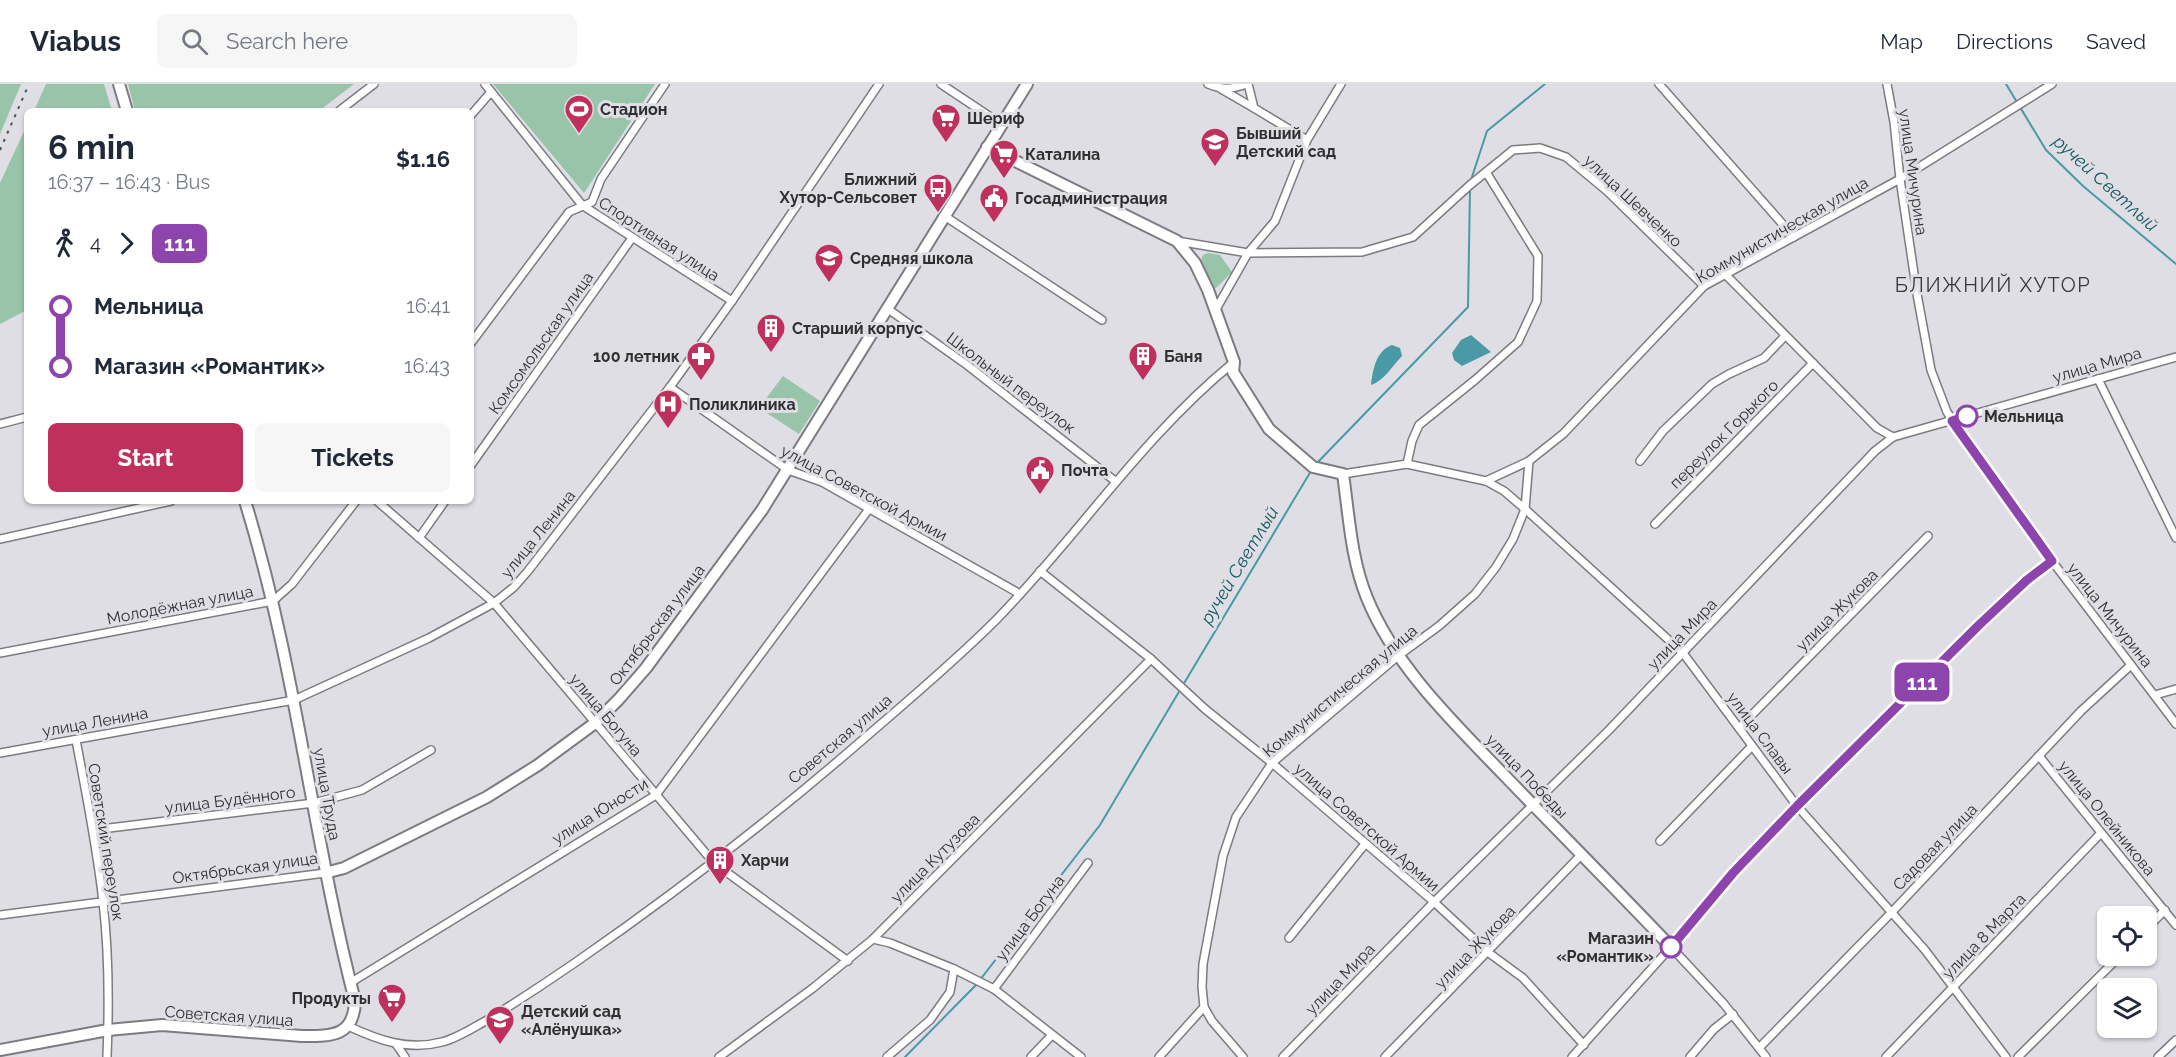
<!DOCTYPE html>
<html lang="en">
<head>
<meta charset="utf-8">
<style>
	body { margin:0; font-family:Raleway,sans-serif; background:#f6f6f7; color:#1f2937; height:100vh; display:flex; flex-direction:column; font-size:22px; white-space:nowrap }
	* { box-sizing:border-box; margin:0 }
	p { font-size:20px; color:#747a83 }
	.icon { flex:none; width:33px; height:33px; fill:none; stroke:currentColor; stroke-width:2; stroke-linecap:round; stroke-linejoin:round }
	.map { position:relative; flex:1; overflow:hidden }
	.drawer { position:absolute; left:24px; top:24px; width:450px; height:396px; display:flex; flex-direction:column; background:#fff; border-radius:9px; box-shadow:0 2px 4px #0004 }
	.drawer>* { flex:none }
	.badge { padding:0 12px; border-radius:9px; font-size:21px; line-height:39px }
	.controls { position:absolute; left:2097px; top:822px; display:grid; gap:12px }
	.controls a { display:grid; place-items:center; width:60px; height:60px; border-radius:9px; background:#fff; box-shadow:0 2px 4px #0004; font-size:30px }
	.map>.badge { position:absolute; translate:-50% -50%; box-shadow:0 0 0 3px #fff }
	.legs { display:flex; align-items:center; gap:9px; height:66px; padding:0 24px; font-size:20px }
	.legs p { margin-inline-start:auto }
	.overview { display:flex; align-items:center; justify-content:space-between; height:102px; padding:0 24px }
	h1 { font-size:33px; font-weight:700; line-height:45px }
	.button { display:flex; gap:12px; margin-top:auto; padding:12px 24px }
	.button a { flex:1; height:69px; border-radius:9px; background:#bf305d; color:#fff; font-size:24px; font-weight:700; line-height:69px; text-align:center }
	.button a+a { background:#f6f6f7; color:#1f2937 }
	ul { padding:0 24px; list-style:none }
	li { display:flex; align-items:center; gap:21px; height:60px; font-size:22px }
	li i { display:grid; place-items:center; width:9px; height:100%; margin:0 8px; background:currentColor }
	li i::after { content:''; width:15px; height:15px; margin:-8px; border:4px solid; border-radius:50%; background:#fff }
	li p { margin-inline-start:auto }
	li:first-child i { background:linear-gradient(#0000 50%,currentColor 0) }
	li:last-child i { background:linear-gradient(currentColor 50%,#0000 0) }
	header { display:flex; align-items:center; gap:36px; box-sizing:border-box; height:84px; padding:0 30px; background:#fff; border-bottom:2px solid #e0e1e3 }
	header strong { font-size:28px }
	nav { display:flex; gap:33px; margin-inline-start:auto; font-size:21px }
	.search { width:420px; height:54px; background:#f6f6f7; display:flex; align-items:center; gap:15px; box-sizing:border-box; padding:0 21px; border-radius:9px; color:#747a83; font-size:22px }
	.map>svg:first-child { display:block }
</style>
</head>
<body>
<header>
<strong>Viabus</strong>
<div class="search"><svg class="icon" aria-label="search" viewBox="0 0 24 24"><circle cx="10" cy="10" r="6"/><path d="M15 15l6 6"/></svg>Search here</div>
<nav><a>Map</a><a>Directions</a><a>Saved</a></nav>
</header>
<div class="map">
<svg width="2176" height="973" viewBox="0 0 2176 973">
	<rect width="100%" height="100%" fill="#dfdee5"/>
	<g fill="#98c4a9">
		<polygon points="0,0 21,0 0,50"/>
		<polygon points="46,0 104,0 112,27 34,27"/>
		<polygon points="128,0 354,0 319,27 135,27"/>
		<polygon points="493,0 655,0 584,109"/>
		<polygon points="27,41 27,226 0,240 0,99"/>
		<path d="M1208,169L1220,171L1232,188L1216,204H1213C1208,194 1197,182 1203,171Z"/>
		<polygon points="783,292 820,317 799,350 759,324"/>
	</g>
	<g fill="#499aa5">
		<polygon points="1471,251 1491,268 1462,282 1454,276 1452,269 1461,256"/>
		<path d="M1392,261L1400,264L1402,272C1393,281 1384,297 1371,301C1373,285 1376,267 1392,261Z"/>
	</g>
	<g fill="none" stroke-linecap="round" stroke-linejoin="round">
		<g stroke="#499aa5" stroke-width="2">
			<polyline points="2006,0 2046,66 2083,102 2176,180"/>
			<polyline points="1471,96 1487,47 1545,0"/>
			<polyline points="1316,380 1468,223 1470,105"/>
			<polyline points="1183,601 1311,387"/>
			<polyline points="905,973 976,901 1100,741 1180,606"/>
		</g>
		<g stroke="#7c7b81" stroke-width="10">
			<g id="street">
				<polyline points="485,0 582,121 732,217"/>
				<polyline points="941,0 1001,40"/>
				<path d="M1208,0C1222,6 1232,5 1247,0"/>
				<polyline points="1248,0 1254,24 1307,56"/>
				<polyline points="1659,0 1794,153"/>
				<polyline points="1887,0 1894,38 1900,95 1917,210 1931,286 1947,328 2052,477 2176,640"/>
				<polyline points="1221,5 1254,24"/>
				<polyline points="339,27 374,0"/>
				<polyline points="471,31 491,8"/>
				<polyline points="946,133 1102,236"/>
				<polyline points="1177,157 1248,169 1362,168 1413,153 1470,101 1513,66 1540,64 1566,73 1607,107 1704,202"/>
				<polyline points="1725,190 1877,344 1893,353"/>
				<polyline points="888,225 967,281 1115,397"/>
				<polyline points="1215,227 1248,169 1275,137 1307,56 1341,0"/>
				<polyline points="471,259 569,128 592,118 601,95 665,0"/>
				<polyline points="2098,295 2176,454"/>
				<polyline points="670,303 788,386 822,398 1020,510"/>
				<polyline points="0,340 27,333"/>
				<polyline points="1640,377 1663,347 1712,300 1729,290 1764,274 1785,252"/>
				<polyline points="1407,380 1412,357 1419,341 1475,296 1518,258 1537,217 1538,172 1486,88"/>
				<polyline points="471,381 632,154"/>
				<polyline points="1343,390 1407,380 1486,397 1529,377 1563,350 1704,202 1900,95 2052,0"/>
				<polyline points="1486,397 1504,407 1525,425 1683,569 1797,722 1925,866 2006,973"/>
				<polyline points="377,417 494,519 714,779 848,877"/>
				<polyline points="1655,440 1813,279"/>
				<polyline points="419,454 445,417"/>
				<polyline points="0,455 171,417"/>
				<polyline points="1040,487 1151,575 1205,625 1272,679 1434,818 1489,869 1523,894 1584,961"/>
				<polyline points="0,569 273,517 292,500 356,417"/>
				<polyline points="2155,611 2176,605"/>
				<polyline points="1739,644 1928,452"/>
				<path d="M76,656C86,709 97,763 103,818C109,868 109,922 107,973"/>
				<polyline points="0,669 294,616 429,554 494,519 514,503 528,487 670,303 732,217 879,0"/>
				<polyline points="2039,672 2176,841"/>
				<polyline points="93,746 314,719 362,706 431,666"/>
				<polyline points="1660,757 1752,662"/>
				<polyline points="0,831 325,789"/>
				<polyline points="2146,845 2165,826"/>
				<polyline points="1289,854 1365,760"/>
				<polyline points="873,855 890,859 954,885 994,905 1081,973"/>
				<polyline points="1671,863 1724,920 1766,973"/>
				<polyline points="350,899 656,711 869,425"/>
				<polyline points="994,905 1088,779"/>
				<path d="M348,942C378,956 408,967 442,958C458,954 474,943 489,935C518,917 547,898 576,878C677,808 774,733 867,652C911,614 955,577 996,536C1078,452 1143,352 1234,278"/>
				<polyline points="396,960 405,973"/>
				<polyline points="1759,964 1892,828 2081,627 2131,581"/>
				<polyline points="719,973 813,904 873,855 1151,575"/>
				<polyline points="887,973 930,936 950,908 954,885"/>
				<polyline points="1031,973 1052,951"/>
				<polyline points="1159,973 1204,923"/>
				<polyline points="1243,973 1212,937 1204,923 1202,903 1203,880 1223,772 1236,733 1272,679 1398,572 1439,542 1475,510 1496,483 1513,455 1525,425 1529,377"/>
				<polyline points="1283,973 1434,818 1609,646 1875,367 1893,353 2176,273"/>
				<polyline points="1385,973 1582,770"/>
				<polyline points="1572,973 1671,863 1733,789 1797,722 1979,541 2027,496 2052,477"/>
				<polyline points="1690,973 1714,945 1733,930"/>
				<polyline points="1886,973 2101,749"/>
				<polyline points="2018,973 2120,872"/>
				<polyline points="2158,973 2176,956"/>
			</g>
		</g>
		<g stroke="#7c7b81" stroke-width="14">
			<g id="secondary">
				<polyline points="119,0 127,27"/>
				<path d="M987,63L1177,157L1195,179L1208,206L1234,278L1233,288L1269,345L1313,383L1343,390C1349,432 1351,475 1367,514C1395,583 1456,641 1506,693C1561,750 1617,806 1671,863"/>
				<polyline points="325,789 344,784 487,713 538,681 595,639 619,615 646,584 762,426 1027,0"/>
				<path d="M0,966L108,946L162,941L302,952C331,952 354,953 355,917C312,751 296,582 245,417"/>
			</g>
		</g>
		<use href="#street" stroke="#fff" stroke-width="7"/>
		<use href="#secondary" stroke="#fff" stroke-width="10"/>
		<polyline stroke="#535256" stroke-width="2" stroke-dasharray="3 6" stroke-linecap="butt" points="0,66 29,0"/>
	</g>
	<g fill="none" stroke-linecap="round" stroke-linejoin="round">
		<g stroke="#fff" stroke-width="14">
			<polyline id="line-1" points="1671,863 1733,789 1797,722 1979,541 2027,496 2052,477 1952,337 1967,332"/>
		</g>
		<use href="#line-1" stroke="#8e44ad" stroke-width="9"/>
	</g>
	<defs>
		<g id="stadium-pin" transform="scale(1.5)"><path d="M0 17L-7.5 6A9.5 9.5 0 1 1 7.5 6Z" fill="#bf305d" stroke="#dfdee5"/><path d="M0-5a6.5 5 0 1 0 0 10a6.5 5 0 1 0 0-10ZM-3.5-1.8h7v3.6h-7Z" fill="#fff"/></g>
		<g id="supermarket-pin" transform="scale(1.5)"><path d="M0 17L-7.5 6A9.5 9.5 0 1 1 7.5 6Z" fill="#bf305d" stroke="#dfdee5"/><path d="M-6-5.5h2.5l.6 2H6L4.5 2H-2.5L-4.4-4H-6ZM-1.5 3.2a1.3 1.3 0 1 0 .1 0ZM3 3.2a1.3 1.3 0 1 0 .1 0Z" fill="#fff"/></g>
		<g id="school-pin" transform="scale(1.5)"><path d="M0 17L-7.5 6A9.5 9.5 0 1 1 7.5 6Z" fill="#bf305d" stroke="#dfdee5"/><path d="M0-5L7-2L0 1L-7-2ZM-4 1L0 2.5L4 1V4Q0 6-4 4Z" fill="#fff"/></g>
		<g id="bus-pin" transform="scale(1.5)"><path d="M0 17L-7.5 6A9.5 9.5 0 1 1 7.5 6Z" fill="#bf305d" stroke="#dfdee5"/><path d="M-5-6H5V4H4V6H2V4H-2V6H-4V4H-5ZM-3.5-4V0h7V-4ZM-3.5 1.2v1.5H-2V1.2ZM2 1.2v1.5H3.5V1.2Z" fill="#fff"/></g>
		<g id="civic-pin" transform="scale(1.5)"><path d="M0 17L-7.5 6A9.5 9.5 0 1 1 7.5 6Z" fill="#bf305d" stroke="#dfdee5"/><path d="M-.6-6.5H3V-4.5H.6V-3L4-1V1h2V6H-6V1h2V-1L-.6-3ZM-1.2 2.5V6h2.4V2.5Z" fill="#fff"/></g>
		<g id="building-pin" transform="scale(1.5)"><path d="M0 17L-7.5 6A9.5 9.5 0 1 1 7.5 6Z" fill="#bf305d" stroke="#dfdee5"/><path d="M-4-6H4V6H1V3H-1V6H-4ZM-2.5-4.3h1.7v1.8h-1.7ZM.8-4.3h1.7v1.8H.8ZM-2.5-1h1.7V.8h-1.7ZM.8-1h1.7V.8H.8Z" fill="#fff"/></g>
		<g id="pharmacy-pin" transform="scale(1.5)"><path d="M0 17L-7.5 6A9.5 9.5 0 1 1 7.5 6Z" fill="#bf305d" stroke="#dfdee5"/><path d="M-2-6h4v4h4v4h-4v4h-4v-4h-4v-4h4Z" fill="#fff"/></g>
		<g id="hospital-pin" transform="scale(1.5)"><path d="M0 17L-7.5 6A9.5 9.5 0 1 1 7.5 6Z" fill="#bf305d" stroke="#dfdee5"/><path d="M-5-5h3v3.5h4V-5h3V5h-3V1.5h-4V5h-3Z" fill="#fff"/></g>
	</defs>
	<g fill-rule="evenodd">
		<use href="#stadium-pin" x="579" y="25"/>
		<use href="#supermarket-pin" x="946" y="34"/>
		<use href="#school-pin" x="1215" y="58"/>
		<use href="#supermarket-pin" x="1004" y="70"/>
		<use href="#bus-pin" x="938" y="104"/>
		<use href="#civic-pin" x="994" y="114"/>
		<use href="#school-pin" x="829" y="174"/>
		<use href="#building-pin" x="771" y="244"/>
		<use href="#pharmacy-pin" x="701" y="272"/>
		<use href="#building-pin" x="1143" y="272"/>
		<use href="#hospital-pin" x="668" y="320"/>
		<use href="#civic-pin" x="1040" y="386"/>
		<use href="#building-pin" x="720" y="776"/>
		<use href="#supermarket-pin" x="392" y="914"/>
		<use href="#school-pin" x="500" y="936"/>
	</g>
	<g fill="#fff" stroke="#8e44ad" stroke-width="3">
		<circle cx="1967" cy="332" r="10"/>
		<circle cx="1671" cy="863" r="10"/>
	</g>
	<g text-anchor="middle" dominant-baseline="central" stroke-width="6" stroke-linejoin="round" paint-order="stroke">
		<g font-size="16" font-weight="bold" fill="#302f32" stroke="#dfdee5" text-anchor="start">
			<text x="600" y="25">Стадион</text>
			<text x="967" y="34">Шериф</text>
			<text x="1236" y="49">Бывший<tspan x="1236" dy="18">Детский сад</tspan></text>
			<text x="1025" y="70">Каталина</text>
			<text x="917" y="95" text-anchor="end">Ближний<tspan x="917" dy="18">Хутор-Сельсовет</tspan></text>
			<text x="1015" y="114">Госадминистрация</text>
			<text x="850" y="174">Средняя школа</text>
			<text x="792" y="244">Старший корпус</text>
			<text x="680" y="272" text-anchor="end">100 летник</text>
			<text x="1164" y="272">Баня</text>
			<text x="689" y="320">Поликлиника</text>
			<text x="1061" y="386">Почта</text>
			<text x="741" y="776">Харчи</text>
			<text x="371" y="914" text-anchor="end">Продукты</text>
			<text x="521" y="927">Детский сад<tspan x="521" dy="18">«Алёнушка»</tspan></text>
		</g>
		<g font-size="16" fill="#302f32" stroke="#dfdee5">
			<text transform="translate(1913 88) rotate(82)">улица Мичурина</text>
			<text transform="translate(1633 117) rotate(43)">улица Шевченко</text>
			<text transform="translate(1782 146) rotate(-30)">Коммунистическая улица</text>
			<text transform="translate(659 155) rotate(33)">Спортивная улица</text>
			<text transform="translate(541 259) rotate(-55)">Комсомольская улица</text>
			<text transform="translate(2097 281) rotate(-16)">улица Мира</text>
			<text transform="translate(1011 299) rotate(37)">Школьный переулок</text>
			<text transform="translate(1724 350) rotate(-45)">переулок Горького</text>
			<text transform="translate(864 409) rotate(28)">улица Советской Армии</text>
			<text transform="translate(538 450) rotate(-51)">улица Ленина</text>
			<text transform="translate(180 521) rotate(-11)">Молодёжная улица</text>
			<text transform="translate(1837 526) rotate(-45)">улица Жукова</text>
			<text transform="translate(2110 531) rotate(52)">улица Мичурина</text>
			<text transform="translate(657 541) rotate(-53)">Октябрьская улица</text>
			<text transform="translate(1682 550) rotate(-46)">улица Мира</text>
			<text transform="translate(1340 607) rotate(-40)">Коммунистическая улица</text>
			<text transform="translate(606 631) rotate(50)">улица Богуна</text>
			<text transform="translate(95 638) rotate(-10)">улица Ленина</text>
			<text transform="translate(1760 649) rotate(53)">улица Славы</text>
			<text transform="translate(840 655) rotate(-40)">Советская улица</text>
			<text transform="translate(1527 692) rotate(46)">улица Победы</text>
			<text transform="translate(327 710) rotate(80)">улица Труда</text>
			<text transform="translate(230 716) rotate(-7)">улица Будённого</text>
			<text transform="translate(600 727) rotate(-32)">улица Юности</text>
			<text transform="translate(2107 734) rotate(51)">улица Олейникова</text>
			<text transform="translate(1367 743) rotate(41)">улица Советской Армии</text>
			<text transform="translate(106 758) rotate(81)">Советский переулок</text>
			<text transform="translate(1935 763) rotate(-46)">Садовая улица</text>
			<text transform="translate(935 774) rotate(-45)">улица Кутузова</text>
			<text transform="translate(245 784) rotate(-8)">Октябрьская улица</text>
			<text transform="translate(1030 834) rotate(-53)">улица Богуна</text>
			<text transform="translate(1984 852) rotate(-46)">улица 8 Марта</text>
			<text transform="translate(1475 863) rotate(-46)">улица Жукова</text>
			<text transform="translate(1340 895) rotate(-46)">улица Мира</text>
			<text transform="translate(229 932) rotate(4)">Советская улица</text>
		</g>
		<g font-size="16" font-weight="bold" fill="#302f32" stroke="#dfdee5" text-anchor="start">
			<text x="1984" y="332">Мельница</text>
			<text x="1654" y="854" text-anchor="end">Магазин<tspan x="1654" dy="18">«Романтик»</tspan></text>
		</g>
		<g font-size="18" font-style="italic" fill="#135861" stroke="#dfdee5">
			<text transform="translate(2106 99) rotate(42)">ручей Светлый</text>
			<text transform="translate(1239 481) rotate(-59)">ручей Светлый</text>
		</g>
		<g font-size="20" letter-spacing="1.5" fill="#38383d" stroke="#dfdee5">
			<text x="1993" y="201">БЛИЖНИЙ ХУТОР</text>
		</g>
	</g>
</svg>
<div class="controls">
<a><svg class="icon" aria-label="locate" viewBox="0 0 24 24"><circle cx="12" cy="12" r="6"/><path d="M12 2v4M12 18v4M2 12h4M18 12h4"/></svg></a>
<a><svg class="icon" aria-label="layers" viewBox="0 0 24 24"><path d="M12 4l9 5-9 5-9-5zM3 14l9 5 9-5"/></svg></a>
</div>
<b class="badge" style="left:1922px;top:598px;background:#8e44ad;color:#fff">111</b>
<section class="drawer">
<div class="overview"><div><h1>6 min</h1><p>16:37 – 16:43 · Bus</p></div><b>$1.16</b></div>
<div class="legs"><svg class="icon" aria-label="walk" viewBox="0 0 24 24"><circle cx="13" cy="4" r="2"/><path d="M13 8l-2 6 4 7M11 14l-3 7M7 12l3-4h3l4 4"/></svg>4<svg class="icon" aria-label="forward" viewBox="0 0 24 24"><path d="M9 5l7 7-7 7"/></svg><b class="badge" style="background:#8e44ad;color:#fff">111</b></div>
<ul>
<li><i style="color:#8e44ad"></i><b>Мельница</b><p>16:41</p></li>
<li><i style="color:#8e44ad"></i><b>Магазин «Романтик»</b><p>16:43</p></li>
</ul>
<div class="button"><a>Start</a><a>Tickets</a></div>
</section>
</div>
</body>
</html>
